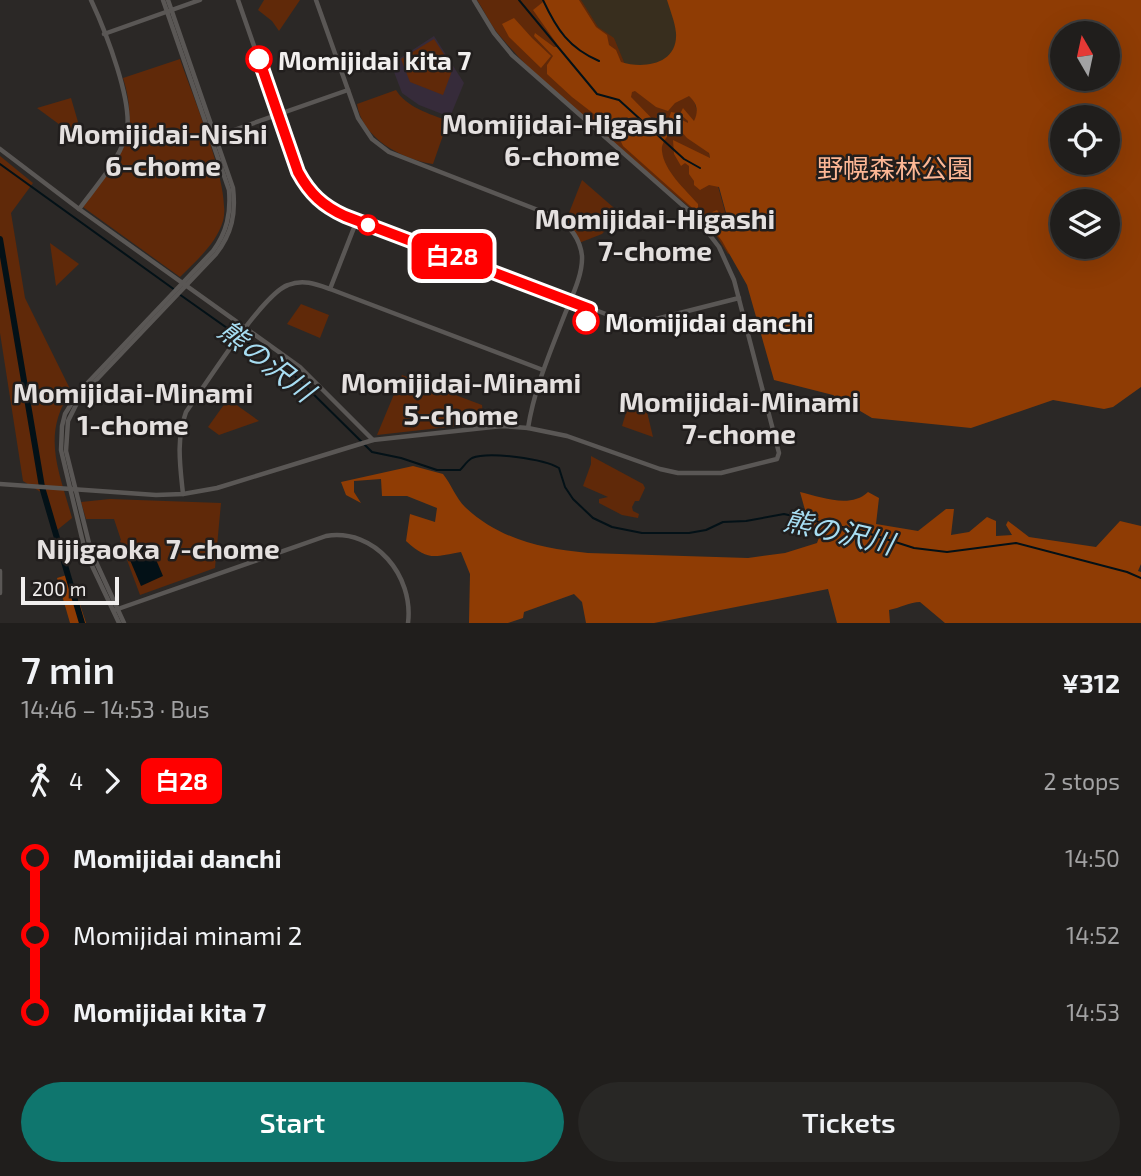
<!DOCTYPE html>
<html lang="en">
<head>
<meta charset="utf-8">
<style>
	body { margin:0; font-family:"Exo 2","Noto Sans JP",sans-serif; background:#282725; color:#f1f3f6; height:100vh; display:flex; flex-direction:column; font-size:26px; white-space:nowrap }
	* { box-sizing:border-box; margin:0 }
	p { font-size:23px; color:#a2a2a3 }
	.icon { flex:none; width:38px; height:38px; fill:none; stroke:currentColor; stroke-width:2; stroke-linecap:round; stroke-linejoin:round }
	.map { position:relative; height:623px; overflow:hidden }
	.panel { display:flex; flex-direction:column; background:#201e1c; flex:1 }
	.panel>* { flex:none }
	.badge { padding:0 14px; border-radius:10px; font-size:24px; line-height:46px }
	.needle { width:46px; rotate:351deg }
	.fabs { position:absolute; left:1050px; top:21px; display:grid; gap:14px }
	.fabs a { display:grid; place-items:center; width:70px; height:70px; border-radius:50%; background:#201e1c; box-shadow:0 7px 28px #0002,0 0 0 2px #3d3c3b; font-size:35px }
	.scale { position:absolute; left:21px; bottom:18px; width:98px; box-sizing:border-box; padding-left:7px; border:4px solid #f1efee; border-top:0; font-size:19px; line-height:24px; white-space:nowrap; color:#f1efee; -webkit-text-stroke:5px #211e1d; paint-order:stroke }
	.map>.badge { position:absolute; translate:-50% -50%; box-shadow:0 0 0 4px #fff }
	.legs { display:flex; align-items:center; gap:10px; height:77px; padding:0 21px; font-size:23px }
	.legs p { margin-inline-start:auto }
	.summary { display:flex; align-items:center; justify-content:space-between; height:119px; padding:0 21px }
	h1 { font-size:38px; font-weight:600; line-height:52px }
	.primary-button { display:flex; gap:14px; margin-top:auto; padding:14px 21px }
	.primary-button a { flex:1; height:80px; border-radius:42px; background:#0f766e; color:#fff; font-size:28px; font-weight:600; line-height:80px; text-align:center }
	.primary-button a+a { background:#282725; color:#f1f3f6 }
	ul { padding:0 21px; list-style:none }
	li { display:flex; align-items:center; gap:24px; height:77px; font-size:26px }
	li i { display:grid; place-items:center; width:10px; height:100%; margin:0 9px; background:currentColor }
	li i::after { content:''; width:18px; height:18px; margin:-9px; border:5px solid; border-radius:50%; background:#201e1c }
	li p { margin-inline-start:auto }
	li:first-child i { background:linear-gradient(#0000 50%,currentColor 0) }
	li:last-child i { background:linear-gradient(currentColor 50%,#0000 0) }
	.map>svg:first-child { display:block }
</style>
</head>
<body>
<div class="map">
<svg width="1141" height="623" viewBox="0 0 1141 623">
	<rect width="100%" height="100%" fill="#2b2826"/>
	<polygon fill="#382e1e" points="572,0 676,0 695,68 647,70 621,64"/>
	<polygon fill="#362b3a" points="434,36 464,83 450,117 419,105 402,93 391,64"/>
	<g fill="#602909">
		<polygon points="264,0 300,0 279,31 272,21 258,10"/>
		<path d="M477,0H581L598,27L614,38L626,67L685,68L736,251L728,254L714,232L699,215C634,160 555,101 500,36C491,26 485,12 477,0Z"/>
		<polygon points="434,39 453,68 443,95 410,82 401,59"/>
		<path d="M180,59C192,95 232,187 223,221C216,244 196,261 180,277L83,207C116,162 142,138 123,78Z"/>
		<path d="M396,90C406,107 430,114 448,121L433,164C401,159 362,138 357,104Z"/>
		<polygon points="71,98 78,122 71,133 37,108"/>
		<path d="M0,156L33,183L11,213L25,298L71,391C41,435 59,471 72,518L56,531L47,496L23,481L0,333Z"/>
		<polygon points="582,180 621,214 602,234 579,243 565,223"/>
		<polygon points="50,243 79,264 56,286"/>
		<polygon points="301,304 329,315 320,338 287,324"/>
		<polygon points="402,375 482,405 484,423 377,435"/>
		<polygon points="228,399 259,421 219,435 208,427"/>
		<polygon points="644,399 653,437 622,426 629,403"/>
		<polygon points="591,456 643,484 645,488 639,501 635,501 632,507 633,511 639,514 638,518 622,515 599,503 599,499 608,497 583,486 591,464"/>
		<polygon points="110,499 221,503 215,568 140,595 120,541 121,540 114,519 86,519 81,502"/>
	</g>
	<g fill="#8f3c04" fill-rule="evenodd">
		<path d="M542,0H579L596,27L607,35L609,45L616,50L621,62C643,69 678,65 676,33C675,22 670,10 667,0H1141V387L1113,407L1104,409L1053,400L971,428L872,418L833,395L774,380L747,285L722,241L703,216L717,210L731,231L719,187L709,185L700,190L694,185V181L689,174V166L685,163L681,166L674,154L673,140L710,158L709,153L687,138L669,118L671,112L676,113L680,119L688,123V121L680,114L683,108L694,121C699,111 697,103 689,96L675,103L668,111L656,107L635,91L632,92L631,97L668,135C665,140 661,145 662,151C664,171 685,189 698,204V213L623,146L616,131L572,97L547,74V65L553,56L534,36L535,33L554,47H559L533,10L543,2ZM1062,33H1108V79H1062ZM1062,117H1108V163H1062ZM1062,201H1108V247H1062Z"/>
		<polygon points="514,18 532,38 551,56 541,68 509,37 502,24"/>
		<path d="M413,466L443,474C451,484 456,498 465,507C499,539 542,549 588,553L748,558L785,553L817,543L821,532L810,528L800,492C822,497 850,509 868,492L879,498L876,524L918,531L946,509H954L951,535L969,532L987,517L996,521V536L1012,535L1006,525L1008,521L1029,537L1096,547L1120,521L1141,526V564L1138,571L1141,572V623H945L920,602C910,602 900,608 889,610L890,623H837L828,589L654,623H586L582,602L574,594L524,612L523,618L508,623H469L470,574L461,552C433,557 428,561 406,541L410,514L435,522L437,508L407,496H382L381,479L354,481V492L361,503L346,495L341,482Z"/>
		<polygon points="70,574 86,623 70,623 57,578"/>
	</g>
	<polygon fill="#031117" points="130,548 152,550 163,576 141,586 127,553"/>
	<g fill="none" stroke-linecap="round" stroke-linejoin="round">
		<g stroke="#031117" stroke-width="2">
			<polyline points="519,0 597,94 619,100 684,159 700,168"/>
			<path d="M543,0C557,30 569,48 599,61"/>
			<polyline points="0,164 175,290"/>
			<path d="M179,294L295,376L372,452L401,458L437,470H460C464,466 467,461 472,458C489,451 544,459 559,468L565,487L573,499L593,518L612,527L642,533H689L706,530L723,522L746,521L784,514L864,532L914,548L947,552L1016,543L1127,572L1141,578"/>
		</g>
		<polyline stroke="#031117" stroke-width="6" points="0,239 42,487 82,623"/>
		<g stroke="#5a5755" stroke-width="4.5">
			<polyline points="238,0 298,172 313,195 335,211 619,319 652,320 739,298"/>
			<path d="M316,0L358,118L372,139L389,152L556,217C570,226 580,238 582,256C583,276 570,300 563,319C549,355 534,390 528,428"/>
			<polyline points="104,34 200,0"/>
			<polyline points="214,137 348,90"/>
			<polyline points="0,149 79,209 300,367 373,440"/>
			<path d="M79,209C96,186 117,163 126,136C135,105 105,30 91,0"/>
			<polyline points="330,289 357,220"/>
			<polyline points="0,484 156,495 183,494 217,488 373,440 502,426 528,428 567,436 660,469 678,473 721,473 777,459 779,453 734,280 719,247 696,217 512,55 494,33 474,0"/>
			<path d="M183,494C180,465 176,440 186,412C205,386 262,294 288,285C303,279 316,284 330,289L543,370"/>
			<polyline points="0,571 0,593"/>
			<path d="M115,610L326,536C375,528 414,576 408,623"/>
			<path d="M119,623L85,551L61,450L62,426L65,414L78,393L213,251C227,232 231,213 229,190L163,0"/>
			<path d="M124,623L91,551L66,451L68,421L80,397L216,254C232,233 236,214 233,188L168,0"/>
		</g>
	</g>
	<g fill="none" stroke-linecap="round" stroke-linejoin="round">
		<g stroke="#fff" stroke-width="16">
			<path id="line-1" d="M259,59L298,172C310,194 323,206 345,216L590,309L586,321"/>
		</g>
		<use href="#line-1" stroke="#f00" stroke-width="10"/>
	</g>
	<g fill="#fff" stroke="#f00" stroke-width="3.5">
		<circle cx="259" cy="59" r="12"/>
		<circle cx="368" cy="225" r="9"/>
		<circle cx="586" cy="321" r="12"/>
	</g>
	<g text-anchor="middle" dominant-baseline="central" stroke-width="5" stroke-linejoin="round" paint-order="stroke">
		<g font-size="26" font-weight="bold" fill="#f1efee" stroke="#211e1d" text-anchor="start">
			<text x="278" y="59">Momijidai kita 7</text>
			<text x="605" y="321">Momijidai danchi</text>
		</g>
		<g font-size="26" fill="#fdb795" stroke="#211e1d">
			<text x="895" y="167">野幌森林公園</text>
		</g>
		<g font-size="28" font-weight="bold" fill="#e4e0df" stroke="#211e1d">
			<text x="562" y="123">Momijidai-Higashi<tspan x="562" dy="32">6-chome</tspan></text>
			<text x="163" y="133">Momijidai-Nishi<tspan x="163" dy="32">6-chome</tspan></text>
			<text x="655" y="218">Momijidai-Higashi<tspan x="655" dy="32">7-chome</tspan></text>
			<text x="461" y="382">Momijidai-Minami<tspan x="461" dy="32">5-chome</tspan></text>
			<text x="133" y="392">Momijidai-Minami<tspan x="133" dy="32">1-chome</tspan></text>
			<text x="739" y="401">Momijidai-Minami<tspan x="739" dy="32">7-chome</tspan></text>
			<text x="158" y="548">Nijigaoka 7-chome</text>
		</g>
		<g font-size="28" font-style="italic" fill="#a7ddf2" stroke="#211e1d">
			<text transform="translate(267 360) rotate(38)">熊の沢川</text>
			<text transform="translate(839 531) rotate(13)">熊の沢川</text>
		</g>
	</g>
</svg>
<div class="fabs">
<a><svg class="needle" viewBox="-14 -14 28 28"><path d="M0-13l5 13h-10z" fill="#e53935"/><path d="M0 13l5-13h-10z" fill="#a2a2a3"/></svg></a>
<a><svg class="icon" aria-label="locate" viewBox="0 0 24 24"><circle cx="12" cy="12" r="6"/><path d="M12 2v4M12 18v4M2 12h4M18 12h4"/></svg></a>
<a><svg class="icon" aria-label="layers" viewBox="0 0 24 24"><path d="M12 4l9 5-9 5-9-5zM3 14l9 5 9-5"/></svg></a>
</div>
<div class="scale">200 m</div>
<b class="badge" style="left:452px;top:256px;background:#f00;color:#fff">白28</b>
</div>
<section class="panel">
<div class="summary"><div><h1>7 min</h1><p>14:46 – 14:53 · Bus</p></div><b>¥312</b></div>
<div class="legs"><svg class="icon" aria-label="walk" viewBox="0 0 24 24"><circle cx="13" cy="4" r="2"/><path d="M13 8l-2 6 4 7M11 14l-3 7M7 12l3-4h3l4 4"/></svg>4<svg class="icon" aria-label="forward" viewBox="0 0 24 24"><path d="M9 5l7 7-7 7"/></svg><b class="badge" style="background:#f00;color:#fff">白28</b><p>2 stops</p></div>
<ul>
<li><i style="color:#f00"></i><b>Momijidai danchi</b><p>14:50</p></li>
<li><i style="color:#f00"></i><span>Momijidai minami 2</span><p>14:52</p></li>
<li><i style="color:#f00"></i><b>Momijidai kita 7</b><p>14:53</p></li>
</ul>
<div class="primary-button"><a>Start</a><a>Tickets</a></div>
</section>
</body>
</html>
